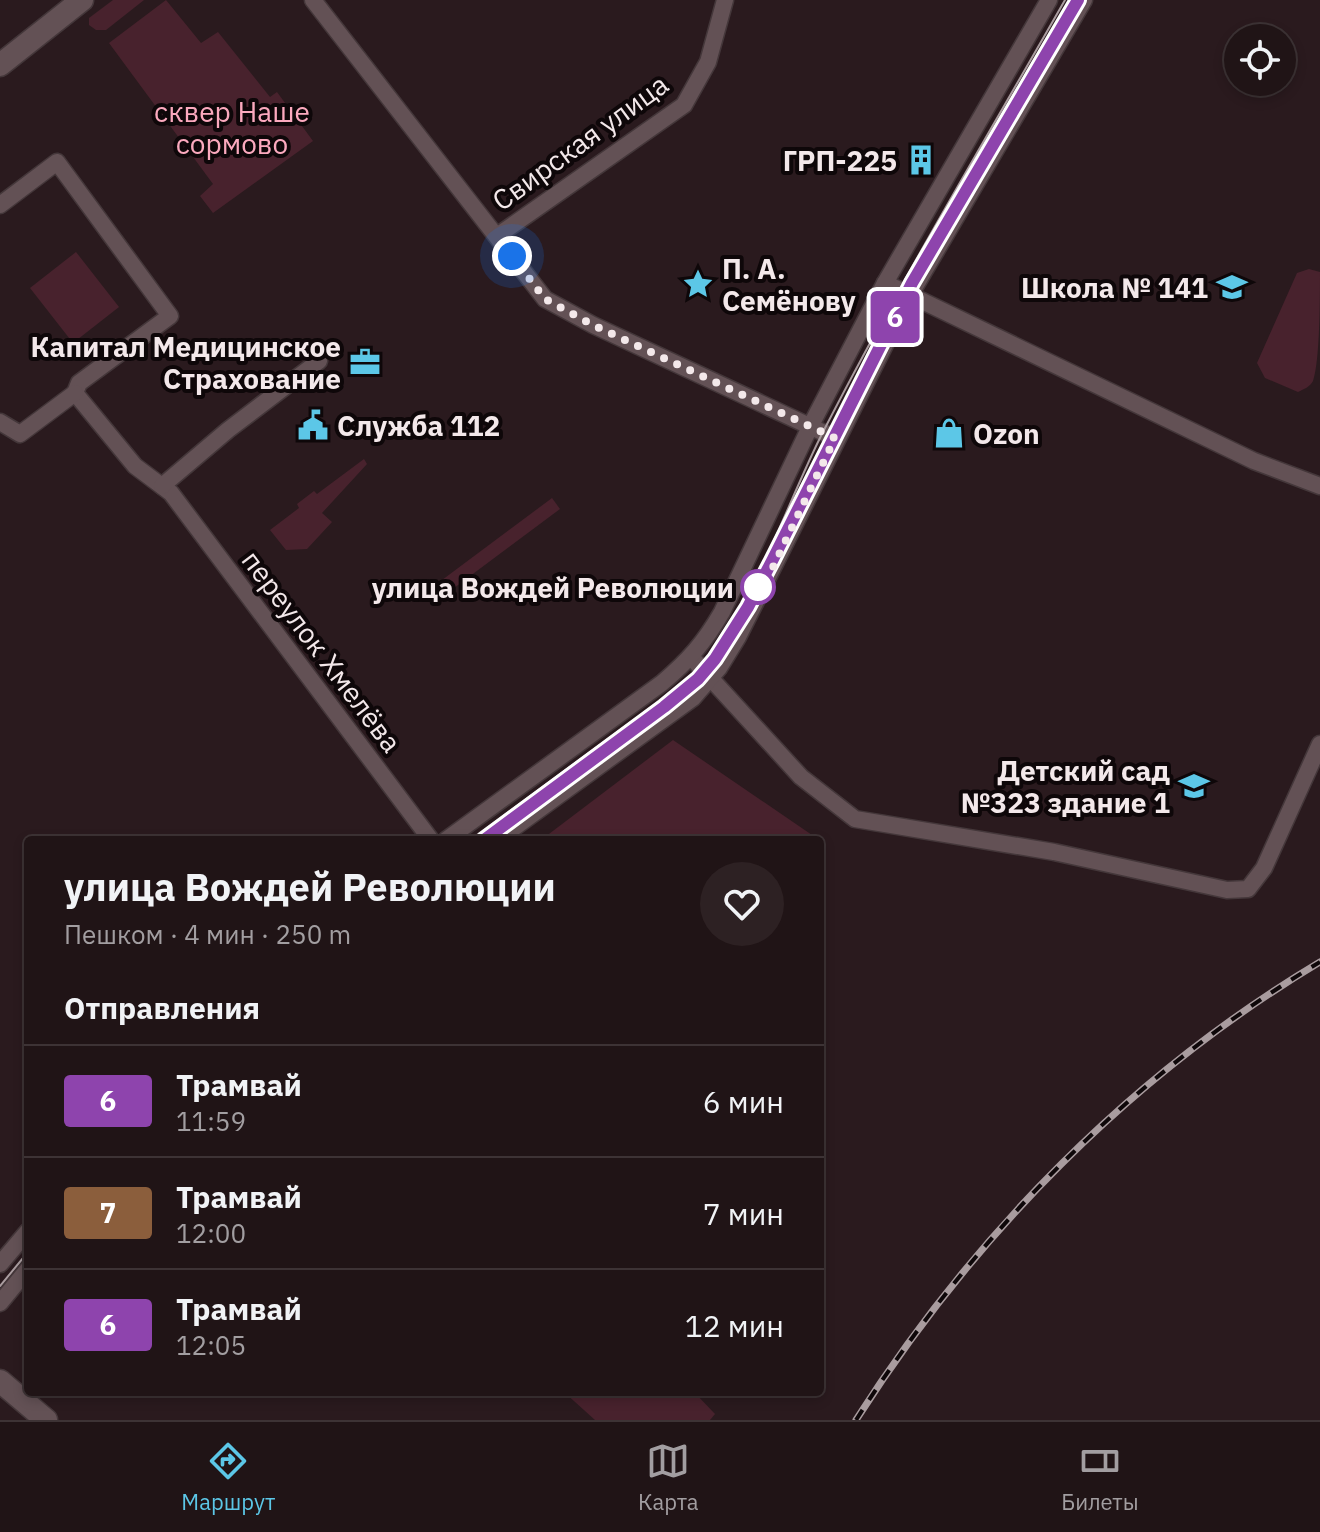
<!DOCTYPE html>
<html lang="ru">
<head>
<meta charset="utf-8">
<style>
	body { margin:0; font-family:"IBM Plex Sans",sans-serif; background:#2d2123; color:#f1f3f6; height:100vh; display:flex; flex-direction:column; font-size:30px; white-space:nowrap }
	* { box-sizing:border-box; margin:0 }
	p { font-size:26px; color:#a29ea1 }
	.icon { flex:none; width:44px; height:44px; fill:none; stroke:currentColor; stroke-width:2; stroke-linecap:round; stroke-linejoin:round }
	.map { position:relative; flex:1; overflow:hidden }
	.sheet { position:absolute; left:24px; top:836px; width:800px; height:560px; display:flex; flex-direction:column; background:#201416; border-radius:8px; box-shadow:0 4px 12px #0003,0 0 0 2px #3d3335 }
	.sheet>* { flex:none }
	.badge { padding:0 16px; border-radius:6px; font-size:28px; line-height:52px }
	.controls { position:absolute; left:1224px; top:24px; display:grid; gap:16px }
	.controls a { display:grid; place-items:center; width:72px; height:72px; border-radius:50%; background:#201416; box-shadow:0 4px 12px #0003,0 0 0 2px #3d3335; font-size:40px }
	.you { position:absolute; width:40px; height:40px; margin:-20px; border:6px solid #fff; border-radius:50%; background:#1a73e8; box-shadow:0 0 0 12px #1a73e833 }
	.map>.badge { position:absolute; translate:-50% -50%; box-shadow:0 0 0 4px #fff }
	h2 { padding:0 40px; font-size:30px; line-height:72px }
	.round { display:grid; place-items:center; flex:none; width:84px; height:84px; border-radius:42px; background:#2d2123 }
	.headline { display:flex; align-items:center; justify-content:space-between; height:136px; padding:0 40px }
	h1 { font-size:38px; font-weight:800; line-height:60px }
	ul { padding:0; list-style:none }
	li { display:flex; align-items:center; gap:24px; height:112px; padding:0 40px; border-top:2px solid #3d3335 }
	li div { flex:1 }
	li b { display:block; font-size:30px }
	li em { font-style:normal }
	li .badge { min-width:88px; font-weight:700; text-align:center }
	.dock { display:flex; justify-content:space-around; align-items:center; height:112px; border-top:2px solid #3d3335; background:#201416; font-size:22px; color:#a29ea1 }
	.dock a { display:grid; justify-items:center; gap:4px }
	.dock .current { color:#5cc7e7 }
	.map>svg:first-child { display:block }
</style>
</head>
<body>
<div class="map">
<svg width="1320" height="1420" viewBox="0 0 1320 1420">
	<rect width="100%" height="100%" fill="#2a1a1e"/>
	<g fill="#48222d">
		<polygon points="113,0 144,0 106,30 96,30 89,25 89,18"/>
		<polygon points="166,0 201,43 218,32 270,97 277,92 313,141 213,213 200,196 213,184 109,43"/>
		<polygon points="76,252 119,307 73,343 30,288"/>
		<path d="M1309,269L1320,272C1320,298 1320,361 1313,381C1310,387 1304,389 1298,392L1265,378L1257,363L1297,273Z"/>
		<polygon points="364,459 367,464 322,513 332,522 307,549 286,550 270,530 299,508 297,504 314,491 317,494"/>
		<polygon points="552,498 560,509 446,594 438,583"/>
		<polygon points="673,740 812,835 806,840 541,840"/>
		<polygon points="564,1392 694,1392 715,1414 710,1420 595,1420"/>
	</g>
	<g fill="none" stroke-linecap="round" stroke-linejoin="round">
		<g stroke="#44373a" stroke-width="19">
			<g id="street">
				<polyline points="313,0 545,299 593,325 835,438"/>
				<polyline points="0,205 57,162 170,316 79,383 75,393 135,466 171,493 431,840"/>
				<polyline points="497,236 684,105 708,62 725,0"/>
				<polyline points="885,283 1254,461 1320,486"/>
				<polyline points="0,422 20,434 75,393"/>
				<polyline points="162,486 228,430 319,361"/>
				<polyline points="692,658 801,777 855,819 1054,852 1227,890 1248,889 1264,868 1320,744"/>
				<path d="M446,840L662,683C689,660 704,643 722,612L810,427L885,283L1049,0"/>
				<polyline points="497,840 693,698 719,668 738,637 910,295 1084,0"/>
				<polyline points="0,1264 28,1231"/>
				<polyline points="0,1303 28,1269"/>
			</g>
		</g>
		<g stroke="#44373a" stroke-width="25">
			<g id="secondary">
				<polyline points="0,65 82,0"/>
				<polyline points="0,1381 46,1420"/>
			</g>
		</g>
		<use href="#street" stroke="#635155" stroke-width="16"/>
		<use href="#secondary" stroke="#635155" stroke-width="22"/>
		<g stroke="#a99c9f" stroke-width="2">
			<polyline points="798,511 872,364"/>
			<path d="M470,840L679,687C749,628 782,511 824,430C899,284 984,142 1065,0"/>
			<polyline points="0,1286 28,1252"/>
		</g>
		<g stroke="#a99c9f" stroke-width="7">
			<path id="rail" d="M856,1420C974,1235 1131,1075 1320,962"/>
		</g>
		<use href="#rail" stroke="#0e0709" stroke-width="4" stroke-dasharray="12" stroke-linecap="butt"/>
	</g>
	<g fill="none" stroke-linecap="round" stroke-linejoin="round">
		<g stroke="#fff" stroke-width="18">
			<polyline id="line" points="484,840 664,707 698,679 715,659 748,607 773,559 912,283 1078,0"/>
		</g>
		<use href="#line" stroke="#8e44ad" stroke-width="12"/>
		<polyline stroke="#f3e8ea" stroke-width="8" stroke-dasharray="0 14.4" points="512,256 545,299 593,325 835,438 763,588 758,587"/>
	</g>
	<defs>
		<g id="building-bare" transform="scale(2.4)"><path d="M-4-6H4V6H1V3H-1V6H-4ZM-2.5-4.3h1.7v1.8h-1.7ZM.8-4.3h1.7v1.8H.8ZM-2.5-1h1.7V.8h-1.7ZM.8-1h1.7V.8H.8Z" fill="#5cc7e7" stroke="#0e0709" stroke-width="2.5" paint-order="stroke"/></g>
		<g id="sight-bare" transform="scale(2.4)"><path d="M0-6L1.8-2.2L6-1.7L2.9 1.2L3.7 5.4L0 3.3L-3.7 5.4L-2.9 1.2L-6-1.7L-1.8-2.2Z" fill="#5cc7e7" stroke="#0e0709" stroke-width="2.5" paint-order="stroke"/></g>
		<g id="school-bare" transform="scale(2.4)"><path d="M0-5L7-2L0 1L-7-2ZM-4 1L0 2.5L4 1V4Q0 6-4 4Z" fill="#5cc7e7" stroke="#0e0709" stroke-width="2.5" paint-order="stroke"/></g>
		<g id="office-bare" transform="scale(2.4)"><path d="M-6-3h4V-5.5h4V-3h4V5H-6ZM-1-4.5V-3h2v-1.5ZM-6 0V1H6V0Z" fill="#5cc7e7" stroke="#0e0709" stroke-width="2.5" paint-order="stroke"/></g>
		<g id="civic-bare" transform="scale(2.4)"><path d="M-.6-6.5H3V-4.5H.6V-3L4-1V1h2V6H-6V1h2V-1L-.6-3ZM-1.2 2.5V6h2.4V2.5Z" fill="#5cc7e7" stroke="#0e0709" stroke-width="2.5" paint-order="stroke"/></g>
		<g id="shop-bare" transform="scale(2.4)"><path d="M-5-2.5h2.3a2.7 3.5 0 0 1 5.4 0H5L5.5 6h-11ZM-1.5-2.5h3a1.5 2.3 0 0 0-3 0Z" fill="#5cc7e7" stroke="#0e0709" stroke-width="2.5" paint-order="stroke"/></g>
	</defs>
	<g fill-rule="evenodd">
		<use href="#building-bare" x="921" y="160"/>
		<use href="#sight-bare" x="698" y="284"/>
		<use href="#school-bare" x="1232" y="287"/>
		<use href="#office-bare" x="365" y="362"/>
		<use href="#civic-bare" x="313" y="425"/>
		<use href="#shop-bare" x="949" y="433"/>
		<use href="#school-bare" x="1194" y="786"/>
	</g>
	<circle fill="#fff" stroke="#8e44ad" stroke-width="4" cx="758" cy="587" r="16"/>
	<g text-anchor="middle" dominant-baseline="central" stroke-width="8" stroke-linejoin="round" paint-order="stroke">
		<g font-size="28" fill="#fba9be" stroke="#0e0709">
			<text x="232" y="111">сквер Наше<tspan x="232" dy="32">сормово</tspan></text>
		</g>
		<g font-size="28" fill="#f3e8ea" stroke="#0e0709">
			<text transform="translate(580 142) rotate(-36)">Свирская улица</text>
			<text transform="translate(322 651) rotate(53)">переулок Хмелёва</text>
		</g>
		<g font-size="28" font-weight="bold" fill="#f3e8ea" stroke="#0e0709" text-anchor="end">
			<text x="897" y="160">ГРП-225</text>
			<text x="722" y="268" text-anchor="start">П. А.<tspan x="722" dy="32">Семёнову</tspan></text>
			<text x="1208" y="287">Школа № 141</text>
			<text x="341" y="346">Капитал Медицинское<tspan x="341" dy="32">Страхование</tspan></text>
			<text x="337" y="425" text-anchor="start">Служба 112</text>
			<text x="973" y="433" text-anchor="start">Ozon</text>
			<text x="1170" y="770">Детский сад<tspan x="1170" dy="32">№323 здание 1</tspan></text>
		</g>
		<g font-size="28" font-weight="bold" fill="#f3e8ea" stroke="#0e0709" text-anchor="end">
			<text x="734" y="587">улица Вождей Революции</text>
		</g>
	</g>
</svg>
<div class="controls">
<a><svg class="icon" aria-label="locate" viewBox="0 0 24 24"><circle cx="12" cy="12" r="6"/><path d="M12 2v4M12 18v4M2 12h4M18 12h4"/></svg></a>
</div>
<div class="you" style="left:512px;top:256px"></div>
<b class="badge" style="left:895px;top:317px;background:#8e44ad;color:#fff">6</b>
<section class="sheet">
<div class="headline"><div><h1>улица Вождей Революции</h1><p>Пешком · 4 мин · 250 m</p></div><a class="round"><svg class="icon" aria-label="heart" viewBox="0 0 24 24"><path d="M12 20l-8-8c-3-5 5-10 8-4 3-6 11-1 8 4z"/></svg></a></div>
<h2>Отправления</h2>
<ul>
<li><span class="badge" style="background:#8e44ad;color:#fff">6</span><div><b>Трамвай</b><p>11:59</p></div><em>6 мин</em></li>
<li><span class="badge" style="background:#8b5e3c;color:#fff">7</span><div><b>Трамвай</b><p>12:00</p></div><em>7 мин</em></li>
<li><span class="badge" style="background:#8e44ad;color:#fff">6</span><div><b>Трамвай</b><p>12:05</p></div><em>12 мин</em></li>
</ul>
</section>
</div>
<nav class="dock">
<a class="current"><svg class="icon" aria-label="directions" viewBox="0 0 24 24"><path d="M12 3l9 9-9 9-9-9zM9 14v-3h6M13 9l2 2-2 2"/></svg>Маршрут</a>
<a><svg class="icon" aria-label="map" viewBox="0 0 24 24"><path d="M3 6l6-2 6 2 6-2v14l-6 2-6-2-6 2zM9 4v14M15 6v14"/></svg>Карта</a>
<a><svg class="icon" aria-label="tickets" viewBox="0 0 24 24"><path d="M3 7h18v10H3zM15 7v10"/></svg>Билеты</a>
</nav>
</body>
</html>
